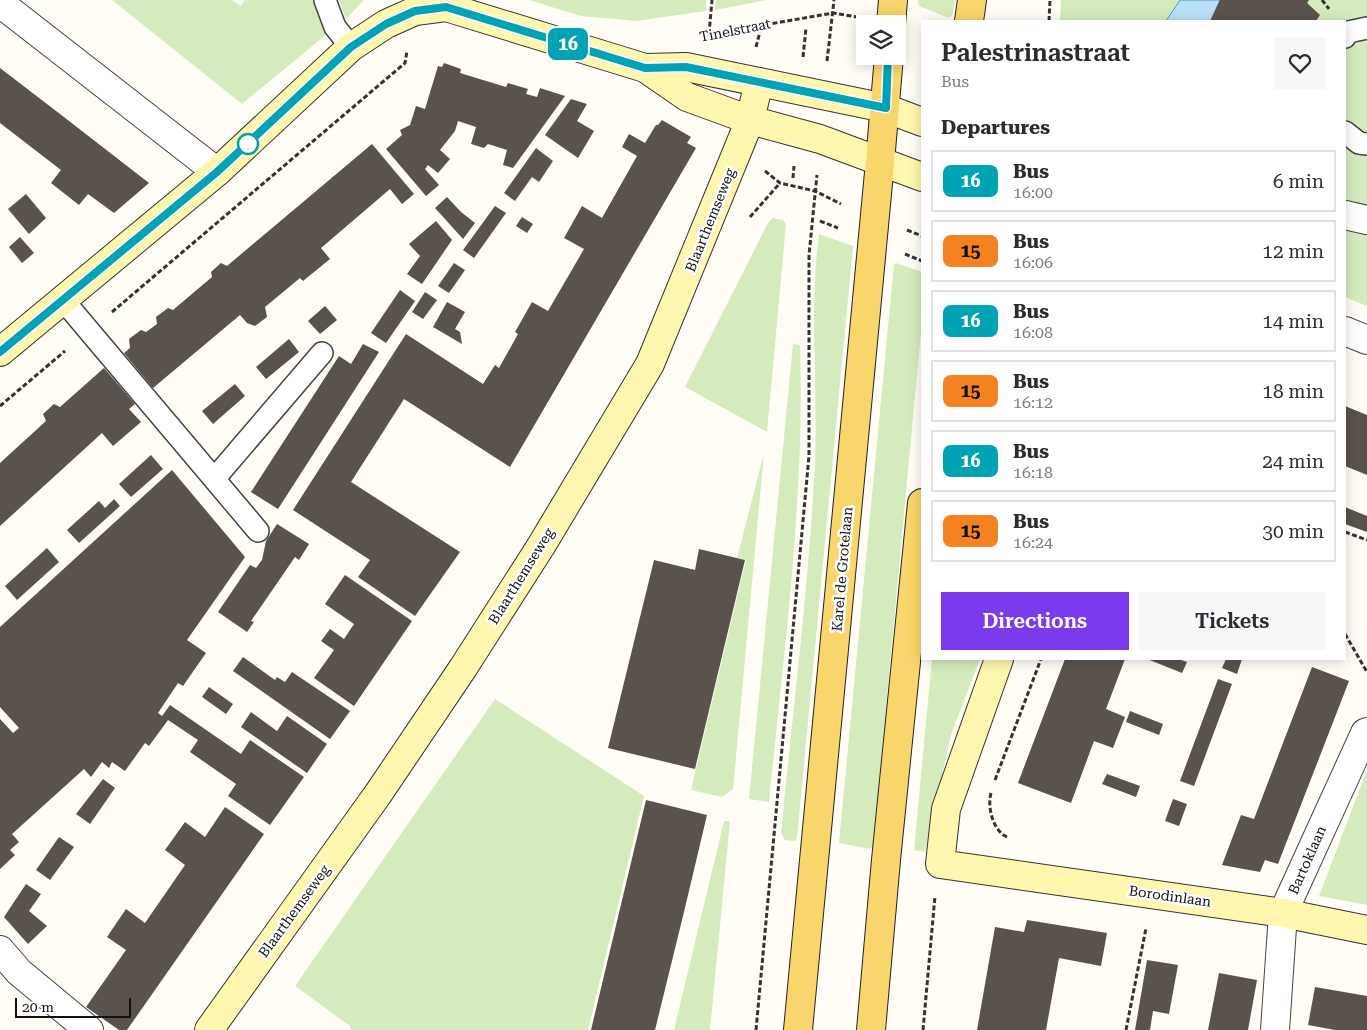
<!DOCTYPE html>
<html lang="en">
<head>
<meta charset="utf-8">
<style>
	body { margin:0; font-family:"Roboto Serif",serif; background:#f7f7f7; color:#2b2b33; height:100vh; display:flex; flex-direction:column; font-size:19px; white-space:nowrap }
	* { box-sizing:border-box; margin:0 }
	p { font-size:16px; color:#7c7c81 }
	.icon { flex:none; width:28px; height:28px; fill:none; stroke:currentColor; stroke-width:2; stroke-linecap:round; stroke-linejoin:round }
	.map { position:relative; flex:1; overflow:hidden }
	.side { position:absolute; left:921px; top:20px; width:425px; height:640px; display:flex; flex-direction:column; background:#fff; border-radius:0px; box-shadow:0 2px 12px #0003 }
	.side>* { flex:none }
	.badge { padding:0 10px; border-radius:8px; font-size:18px; line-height:32px }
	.buttons { position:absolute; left:856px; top:15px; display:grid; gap:10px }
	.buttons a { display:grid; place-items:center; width:50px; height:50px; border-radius:0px; background:#fff; box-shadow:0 2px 12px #0003; font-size:25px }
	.scale { position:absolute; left:15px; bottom:12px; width:116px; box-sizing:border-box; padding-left:5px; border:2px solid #111; border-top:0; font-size:14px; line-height:18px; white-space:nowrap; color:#111; -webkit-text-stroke:4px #fff; paint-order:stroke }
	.map>.badge { position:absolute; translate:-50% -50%; box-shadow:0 0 0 2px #fff }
	h2 { padding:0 20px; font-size:19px; line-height:45px }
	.round { display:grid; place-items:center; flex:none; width:52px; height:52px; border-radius:0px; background:#f7f7f7 }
	.summary { display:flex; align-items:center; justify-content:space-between; height:85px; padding:0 20px }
	h1 { font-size:24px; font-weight:600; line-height:38px }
	.button { display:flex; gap:10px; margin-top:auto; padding:10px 20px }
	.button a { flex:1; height:58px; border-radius:0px; background:#7c3aed; color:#fff; font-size:20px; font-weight:600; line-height:58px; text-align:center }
	.button a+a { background:#f7f7f7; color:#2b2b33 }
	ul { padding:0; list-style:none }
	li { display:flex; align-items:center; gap:15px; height:62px; margin:0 10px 8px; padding:0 10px; border:2px solid #e1e1e2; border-radius:0px }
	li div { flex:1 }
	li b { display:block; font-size:19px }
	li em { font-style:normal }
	li .badge { min-width:55px; font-weight:700; text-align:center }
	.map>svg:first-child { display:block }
</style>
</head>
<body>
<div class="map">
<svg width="1367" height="1030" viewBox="0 0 1367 1030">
	<rect width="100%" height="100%" fill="#fffdf5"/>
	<g fill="#d5ebbd">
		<polygon points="112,0 232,0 241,6 245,0 315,0 327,34 242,104"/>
		<polygon points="339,0 364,0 346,19"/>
		<polygon points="529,0 706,0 706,11 636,21 581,16"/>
		<polygon points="716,0 766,0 715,10"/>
		<polygon points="918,0 955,0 952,16 949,18 919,6"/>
		<polygon points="1061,0 1367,0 1367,306 1345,297 1345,21 1060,21"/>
		<polygon points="773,218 783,220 786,224 767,432 685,387 768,223"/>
		<path d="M819,234L853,246L797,838L795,841L785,840L781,833C793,709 809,585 815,461C818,385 809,310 819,234Z"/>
		<polygon points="896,263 922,272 922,321 873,846 870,849 839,843 894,264"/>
		<path d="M793,344L800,345C805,498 784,650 769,802L749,799Z"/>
		<polygon points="764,453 733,789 722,797 691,790 746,560 737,558"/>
		<polygon points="932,659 980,659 951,735 925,852 914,850"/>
		<polygon points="495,699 644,796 588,1030 351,1030 350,1026 295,986"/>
		<polygon points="1367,770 1367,905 1319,896"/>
		<polygon points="724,821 730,821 710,1030 674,1030"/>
	</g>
	<polygon fill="#b9e0f7" stroke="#3f96cf" points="1180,0 1220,0 1211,21 1166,21"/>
	<g fill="#5a524d">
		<polygon points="1220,0 1309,0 1307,3 1320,15 1316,21 1210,21"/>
		<polygon points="444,63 461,69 460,73 506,87 508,83 528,89 526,94 537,97 540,88 565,96 513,168 503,165 507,150 488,144 484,148 471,144 476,127 458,121 455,131 440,150 450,159 438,173 428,165 425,169 439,185 426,196 386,149 402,135 400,130 410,125 416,106 425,109 438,66 442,67"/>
		<polygon points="0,68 60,114 149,183 114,213 88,194 79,205 51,183 61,170 0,123"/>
		<polygon points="571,99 587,104 577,121 594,131 578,158 545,135"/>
		<polygon points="662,120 691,137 687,143 696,148 510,467 404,399 351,482 460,552 415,616 358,577 370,560 293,510 406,334 483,384 495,365 499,368 518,334 515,332 532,302 548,311 584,249 564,238 582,206 602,218 637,156 622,147 629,134 645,143 656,125 658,125"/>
		<polygon points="372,144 414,194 402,204 390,189 321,248 330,259 303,281 300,278 265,307 267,317 255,326 247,323 240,315 153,388 124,353 130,348 129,339 141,330 146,332 157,324 156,317 168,308 173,310 212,277 211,272 221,263 227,266"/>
		<polygon points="536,148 553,161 539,182 532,177 515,201 504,193"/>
		<polygon points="26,194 46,218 29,234 8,209"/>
		<polygon points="447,197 461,212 475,223 463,239 435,208"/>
		<polygon points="495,206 506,213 474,258 463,250"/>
		<polygon points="522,217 533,224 527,233 516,226"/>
		<polygon points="436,221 452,240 422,284 407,274 420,256 409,244"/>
		<polygon points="20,237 34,253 22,263 9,247"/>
		<polygon points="454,263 465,270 449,293 438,286"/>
		<polygon points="400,290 415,301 386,343 371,333"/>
		<polygon points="425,292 437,300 423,319 412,312"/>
		<polygon points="447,302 465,312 455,329 460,332 462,344 433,327"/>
		<polygon points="325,306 337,320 320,334 308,321"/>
		<polygon points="289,339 299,352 266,379 256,367"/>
		<polygon points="363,344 379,352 278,509 251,492 339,356 351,364"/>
		<polygon points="104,368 135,404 129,409 141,422 113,446 102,433 0,526 0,463 46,421 43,414 54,404 60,407"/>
		<polygon points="235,384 245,396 213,424 202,411"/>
		<polygon points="1345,406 1367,415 1367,475 1345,466"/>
		<polygon points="151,455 163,469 131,497 119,484"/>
		<polygon points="172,470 245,557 187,640 206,653 183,686 178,683 158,713 162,716 170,705 241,754 250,740 304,777 270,825 228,796 236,784 190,752 198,740 168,720 149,746 145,743 125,771 112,762 109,768 102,762 91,777 84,769 12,834 19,842 10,850 15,855 0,869 0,719 13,733 19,728 0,707 0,627"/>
		<polygon points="114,499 120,506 79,543 67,530 99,501 105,508"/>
		<polygon points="1345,507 1367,516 1367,532 1345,524"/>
		<polygon points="277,524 309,544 299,560 295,557 251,621 254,622 247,632 218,612 250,565 256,568 262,560 266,541"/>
		<polygon points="47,548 59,562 17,600 5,586"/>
		<polygon points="699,549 745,560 695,769 608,748 654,560 695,570"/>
		<polygon points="345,575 412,621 354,706 314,678 334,650 321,641 330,629 344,639 354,624 325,604"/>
		<polygon points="243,657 275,680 277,677 285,682 292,672 350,711 330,739 233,671"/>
		<polygon points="1065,659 1125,659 1106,709 1125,717 1113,748 1094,741 1071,803 1018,783"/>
		<polygon points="1147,659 1178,659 1187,662 1182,673"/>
		<polygon points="1226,659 1242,659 1237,674 1222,668"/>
		<polygon points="1312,667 1349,681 1278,864 1265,860 1260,872 1222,865 1241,815 1254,819"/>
		<polygon points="1218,679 1232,684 1194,786 1180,781"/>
		<polygon points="209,687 233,704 226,714 202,697"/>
		<polygon points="1130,711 1163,724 1159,735 1126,722"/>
		<polygon points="251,712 277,731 287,716 327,744 307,773 241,727"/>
		<polygon points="1107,774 1140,786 1136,797 1102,784"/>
		<polygon points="103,779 115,788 90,824 76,814"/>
		<polygon points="1173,799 1187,804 1179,826 1165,821"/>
		<polygon points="646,800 707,815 683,916 655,1030 591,1030"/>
		<polygon points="225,807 264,834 127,1030 119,1030 86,1007 126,950 107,937 126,909 145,923 185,865 165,850 185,822 205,837"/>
		<polygon points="59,837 74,847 50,880 36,870"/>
		<polygon points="26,884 41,894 29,911 47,926 28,944 4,917"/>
		<polygon points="1027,920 1107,933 1101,966 1059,958 1046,1030 977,1030 995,927 1024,932"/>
		<polygon points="1147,960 1178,965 1169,1014 1153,1011 1150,1030 1135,1030"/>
		<polygon points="1219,973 1257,980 1248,1030 1208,1030"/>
		<polygon points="1315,987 1367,996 1367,1030 1335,1030 1308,1025"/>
	</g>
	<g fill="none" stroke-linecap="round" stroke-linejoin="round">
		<g stroke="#444" stroke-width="24">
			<g id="lane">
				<polyline points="325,0 335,27 351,47"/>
				<polyline points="1345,37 1348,32 1367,28"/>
				<polyline points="1345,132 1359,143 1367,144"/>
				<polyline points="63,300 258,531"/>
				<polyline points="215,478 322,353"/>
			</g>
		</g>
		<g stroke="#444" stroke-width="30">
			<g id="street">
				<polyline points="0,3 217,172"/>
				<polyline points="1345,215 1367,220"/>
				<polyline points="1345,331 1367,340"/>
				<polyline points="0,950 19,972 89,1030"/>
				<polyline points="1275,1030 1283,913 1365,733 1367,732"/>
			</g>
		</g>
		<g stroke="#333" stroke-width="30">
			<g id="secondary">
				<polyline points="645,68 686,67 885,108 922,122"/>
				<polyline points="0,352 217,172 351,47 386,24 415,11 446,7 645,68 687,97 750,120 820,139 922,177"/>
				<polyline points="999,659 946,809 940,864 1283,913 1367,930"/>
				<polyline points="209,1030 378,794 463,668 541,546 650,364 750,120 759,82"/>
			</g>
		</g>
		<g stroke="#222" stroke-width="30">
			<g id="primary">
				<polyline points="969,21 972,0"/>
				<polyline points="891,24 893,0"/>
				<polyline points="798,1030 880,162 889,56"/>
				<polyline points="871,1030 886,860 922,503"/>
			</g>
		</g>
		<g stroke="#333" stroke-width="3" stroke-dasharray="5 2.5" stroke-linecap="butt">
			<polyline points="1322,0 1329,9"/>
			<polyline points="1049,21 1050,0"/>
			<polyline points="709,34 712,0"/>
			<polyline points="706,35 833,13 857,17"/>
			<polyline points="756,47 762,24"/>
			<polyline points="803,57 806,28"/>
			<polyline points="827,61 834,0"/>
			<polyline points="765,171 780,183 815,191 841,204"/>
			<polyline points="793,178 794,166"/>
			<polyline points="750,217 780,183"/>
			<polyline points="820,221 838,228"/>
			<polyline points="907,230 922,236"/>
			<polyline points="905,254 922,261"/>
			<polyline points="112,312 405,63 407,51"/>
			<polyline points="0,406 65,351"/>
			<polyline points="1345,532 1367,540"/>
			<polyline points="1345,634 1367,672"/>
			<polyline points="995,780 1041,659"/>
			<path d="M991,793C987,807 993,831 1007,837"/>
			<polyline points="756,1030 809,456 809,255 817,175"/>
			<polyline points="923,1030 935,896"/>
			<polyline points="1126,1030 1146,928"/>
		</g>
		<use href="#lane" stroke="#fff" stroke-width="21"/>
		<use href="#street" stroke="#fff" stroke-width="28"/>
		<use href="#secondary" stroke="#fff6b0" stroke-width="28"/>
		<use href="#primary" stroke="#f9d66b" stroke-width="28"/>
	</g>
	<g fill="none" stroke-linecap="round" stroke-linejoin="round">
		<g stroke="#fff" stroke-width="11">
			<polyline id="line" points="0,352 217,172 351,47 386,24 415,11 446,7 645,68 686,67 886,108 888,56"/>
		</g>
		<use href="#line" stroke="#00a3b4" stroke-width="8"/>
	</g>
	<circle fill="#fff" stroke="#00a3b4" stroke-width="2.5" cx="248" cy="144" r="10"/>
	<g text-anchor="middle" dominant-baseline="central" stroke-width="5" stroke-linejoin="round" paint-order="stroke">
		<g font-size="14" fill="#111" stroke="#fff">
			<text transform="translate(735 30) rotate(-11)">Tinelstraat</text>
			<text transform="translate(710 220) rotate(-68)">Blaarthemseweg</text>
			<text transform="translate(842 569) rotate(-85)">Karel de Grotelaan</text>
			<text transform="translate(521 576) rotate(-58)">Blaarthemseweg</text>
			<text transform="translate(1307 860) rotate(-66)">Bartoklaan</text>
			<text transform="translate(1170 896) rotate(8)">Borodinlaan</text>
			<text transform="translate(294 911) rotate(-54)">Blaarthemseweg</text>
		</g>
	</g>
</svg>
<div class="buttons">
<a><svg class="icon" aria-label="layers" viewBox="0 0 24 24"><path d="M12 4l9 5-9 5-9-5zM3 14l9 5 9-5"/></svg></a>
</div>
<div class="scale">20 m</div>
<b class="badge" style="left:568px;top:44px;background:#00a3b4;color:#fff">16</b>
<section class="side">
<div class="summary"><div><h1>Palestrinastraat</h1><p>Bus</p></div><a class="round"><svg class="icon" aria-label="heart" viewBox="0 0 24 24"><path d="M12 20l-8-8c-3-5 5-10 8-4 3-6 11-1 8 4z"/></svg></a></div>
<h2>Departures</h2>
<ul>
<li><span class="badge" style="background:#00a3b4;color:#fff">16</span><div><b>Bus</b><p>16:00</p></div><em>6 min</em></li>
<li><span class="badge" style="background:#f58220;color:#111">15</span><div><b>Bus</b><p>16:06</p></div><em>12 min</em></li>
<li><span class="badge" style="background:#00a3b4;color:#fff">16</span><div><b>Bus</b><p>16:08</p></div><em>14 min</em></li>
<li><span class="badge" style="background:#f58220;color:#111">15</span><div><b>Bus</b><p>16:12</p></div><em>18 min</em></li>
<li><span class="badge" style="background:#00a3b4;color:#fff">16</span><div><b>Bus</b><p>16:18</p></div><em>24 min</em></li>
<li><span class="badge" style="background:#f58220;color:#111">15</span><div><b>Bus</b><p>16:24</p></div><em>30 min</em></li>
</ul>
<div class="button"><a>Directions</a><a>Tickets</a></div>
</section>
</div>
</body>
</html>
